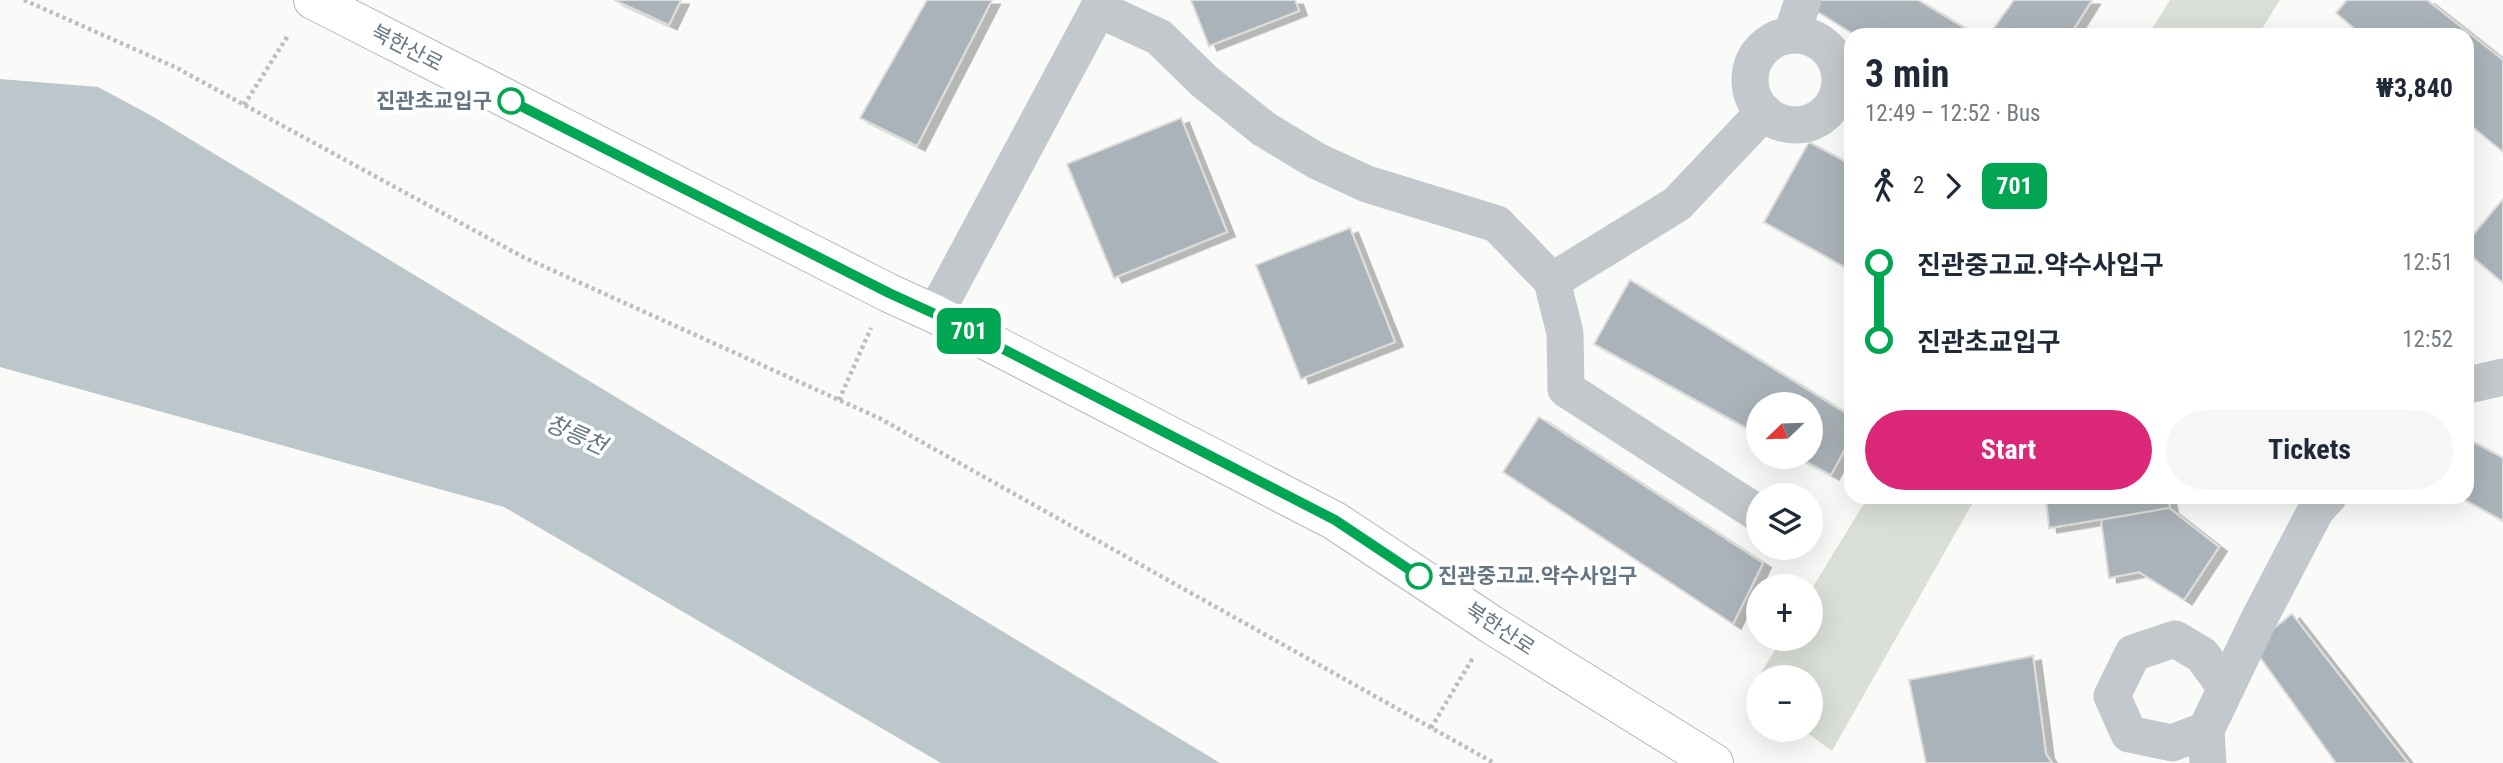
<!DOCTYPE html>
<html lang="en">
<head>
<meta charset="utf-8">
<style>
	body { margin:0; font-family:"Roboto Condensed","Noto Sans KR",sans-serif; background:#f6f6f7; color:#1f2937; height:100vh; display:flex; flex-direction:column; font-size:26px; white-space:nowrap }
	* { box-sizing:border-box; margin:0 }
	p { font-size:23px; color:#747a83 }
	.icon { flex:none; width:38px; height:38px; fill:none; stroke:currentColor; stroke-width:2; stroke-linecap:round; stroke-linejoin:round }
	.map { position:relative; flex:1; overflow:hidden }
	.details { position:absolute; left:1844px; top:28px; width:630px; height:476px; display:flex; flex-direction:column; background:#fff; border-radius:21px; box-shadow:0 7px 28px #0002 }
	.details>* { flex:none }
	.badge { padding:0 14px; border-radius:10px; font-size:24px; line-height:46px }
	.needle { width:46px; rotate:247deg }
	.controls { position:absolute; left:1746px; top:392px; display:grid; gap:14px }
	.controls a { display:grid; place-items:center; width:77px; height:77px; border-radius:50%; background:#fff; box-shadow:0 7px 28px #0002; font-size:35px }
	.map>.badge { position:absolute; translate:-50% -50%; box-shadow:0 0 0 4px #fff }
	.legs { display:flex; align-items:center; gap:10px; height:77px; padding:0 21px; font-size:23px }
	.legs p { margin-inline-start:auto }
	.headline { display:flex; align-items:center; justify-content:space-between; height:119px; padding:0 21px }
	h1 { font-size:38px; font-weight:700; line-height:52px }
	.cta { display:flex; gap:14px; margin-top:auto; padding:14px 21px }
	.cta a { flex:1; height:80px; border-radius:42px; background:#db2777; color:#fff; font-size:28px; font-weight:700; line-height:80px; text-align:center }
	.cta a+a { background:#f6f6f7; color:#1f2937 }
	ul { padding:0 21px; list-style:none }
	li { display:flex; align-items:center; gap:24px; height:77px; font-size:26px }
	li i { display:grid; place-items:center; width:10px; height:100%; margin:0 9px; background:currentColor }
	li i::after { content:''; width:18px; height:18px; margin:-9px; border:5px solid; border-radius:50%; background:#fff }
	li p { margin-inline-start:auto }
	li:first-child i { background:linear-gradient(#0000 50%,currentColor 0) }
	li:last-child i { background:linear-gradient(currentColor 50%,#0000 0) }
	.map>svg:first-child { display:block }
</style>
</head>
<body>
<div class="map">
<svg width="2503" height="763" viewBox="0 0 2503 763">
	<defs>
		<filter id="shadow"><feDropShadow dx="8" dy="4.5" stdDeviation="0" flood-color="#0004"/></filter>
	</defs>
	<rect width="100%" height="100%" fill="#fafaf8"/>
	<g fill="#dadfd7">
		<polygon points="2170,0 2280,0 2258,35 2148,35"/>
		<polygon points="1868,497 1976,497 1832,751 1803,730 1811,730 1811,677 1759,677 1759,696 1750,690 1782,639 1811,639 1811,590"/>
	</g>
	<polygon fill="#bbc7cb" points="0,79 98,87 152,116 1220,763 941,763 504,507 0,367"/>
	<g fill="#aab3b9" stroke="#dcdcda" stroke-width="2" filter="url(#shadow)">
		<polygon points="614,0 681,0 669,25"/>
		<polygon points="927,0 992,0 917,146 860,118"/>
		<polygon points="1191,0 1295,0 1299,11 1209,46"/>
		<polygon points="1818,0 1918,0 1976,35 1855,35 1813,9"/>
		<polygon points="2014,0 2092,0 2070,35 1989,35"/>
		<polygon points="2347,0 2427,0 2503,60 2503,152 2468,123 2468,35 2362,35 2336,13"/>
		<polygon points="1181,118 1227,232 1114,278 1067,164"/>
		<polygon points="1809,142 1852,165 1852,271 1764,222"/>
		<polygon points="2503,199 2503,283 2468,253 2468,241"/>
		<polygon points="1350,228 1395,342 1301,379 1256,265"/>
		<polygon points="1630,280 1852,417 1852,436 1831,475 1797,457 1811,457 1811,404 1759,404 1759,435 1594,344"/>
		<polygon points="1539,417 1763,563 1733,624 1503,472"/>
		<polygon points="2468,439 2503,458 2503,521 2460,497 2468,497"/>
		<polygon points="2046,497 2168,497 2170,508 2049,528"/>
		<polygon points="2169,508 2219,547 2184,600 2139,572 2109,578 2101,520"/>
		<polygon points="2292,614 2408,763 2336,763 2252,646"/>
		<polygon points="2033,656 2046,754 2052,763 1926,763 1909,680"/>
	</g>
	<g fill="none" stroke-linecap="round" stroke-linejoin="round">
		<g stroke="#b5babe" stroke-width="40">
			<polyline id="major" points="313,0 889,293 935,314 1335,521 1492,625 1714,763"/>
		</g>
		<g stroke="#bbbfc2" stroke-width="4.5" stroke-dasharray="3.5 3.5" stroke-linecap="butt">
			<polyline points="24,0 175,67 523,257 879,418 1494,763"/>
			<polyline points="244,105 289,34"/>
			<polyline points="839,400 871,328"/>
			<polyline points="1431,728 1474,656"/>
		</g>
		<g stroke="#c3c8cc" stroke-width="37">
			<polyline points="1098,9 1159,37 1204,81 1264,129 1317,161 1367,184 1497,224 1552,281 1565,333 1566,389 1759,514"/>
			<polyline points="1792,34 1803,0"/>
			<circle cx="1795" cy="80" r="45"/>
			<polyline points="1552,281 1677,204 1764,112"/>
			<polyline points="935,314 1103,0"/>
			<polyline points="2468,385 2503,377"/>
			<polyline points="2206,730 2172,743 2129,734 2112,696 2133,653 2175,639 2202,655 2226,688"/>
			<polyline points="2208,763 2206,730 2259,619 2316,510 2328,497"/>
		</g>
		<use href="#major" stroke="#fff" stroke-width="38"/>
	</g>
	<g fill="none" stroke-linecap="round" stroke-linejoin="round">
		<g stroke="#fff" stroke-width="16">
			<polyline id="line-1" points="511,101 889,293 935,314 1335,520 1419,576"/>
		</g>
		<use href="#line-1" stroke="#00a651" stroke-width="10"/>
	</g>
	<g fill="#fff" stroke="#00a651" stroke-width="3.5">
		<circle cx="511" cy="101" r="12"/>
		<circle cx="1419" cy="576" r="12"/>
	</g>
	<g text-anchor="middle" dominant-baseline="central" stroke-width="7" stroke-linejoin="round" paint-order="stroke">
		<g font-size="21" fill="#657683" stroke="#fff">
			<text transform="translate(407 48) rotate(27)">북한산로</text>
			<text transform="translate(1500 629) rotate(33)">북한산로</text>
		</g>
		<g font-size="21" font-weight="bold" fill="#657683" stroke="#fff" text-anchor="end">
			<text x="492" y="101">진관초교입구</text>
			<text x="1438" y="576" text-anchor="start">진관중고교.약수사입구</text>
		</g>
		<g font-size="23" font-style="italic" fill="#60757c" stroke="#fff">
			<text transform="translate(576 435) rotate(24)">창릉천</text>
		</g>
	</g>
</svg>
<div class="controls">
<a><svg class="needle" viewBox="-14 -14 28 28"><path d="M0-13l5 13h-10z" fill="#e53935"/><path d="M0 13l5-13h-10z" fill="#747a83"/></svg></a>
<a><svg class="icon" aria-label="layers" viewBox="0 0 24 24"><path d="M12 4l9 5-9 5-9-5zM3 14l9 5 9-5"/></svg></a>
<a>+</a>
<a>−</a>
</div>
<b class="badge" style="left:969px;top:331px;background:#00a651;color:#fff">701</b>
<section class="details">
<div class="headline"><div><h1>3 min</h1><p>12:49 – 12:52 · Bus</p></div><b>₩3,840</b></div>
<div class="legs"><svg class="icon" aria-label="walk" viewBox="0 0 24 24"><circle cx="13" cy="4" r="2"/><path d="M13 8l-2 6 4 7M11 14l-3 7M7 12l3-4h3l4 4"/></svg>2<svg class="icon" aria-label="forward" viewBox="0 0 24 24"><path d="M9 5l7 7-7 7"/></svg><b class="badge" style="background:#00a651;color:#fff">701</b></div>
<ul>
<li><i style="color:#00a651"></i><b>진관중고교.약수사입구</b><p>12:51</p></li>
<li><i style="color:#00a651"></i><b>진관초교입구</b><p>12:52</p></li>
</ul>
<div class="cta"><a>Start</a><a>Tickets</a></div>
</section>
</div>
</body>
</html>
